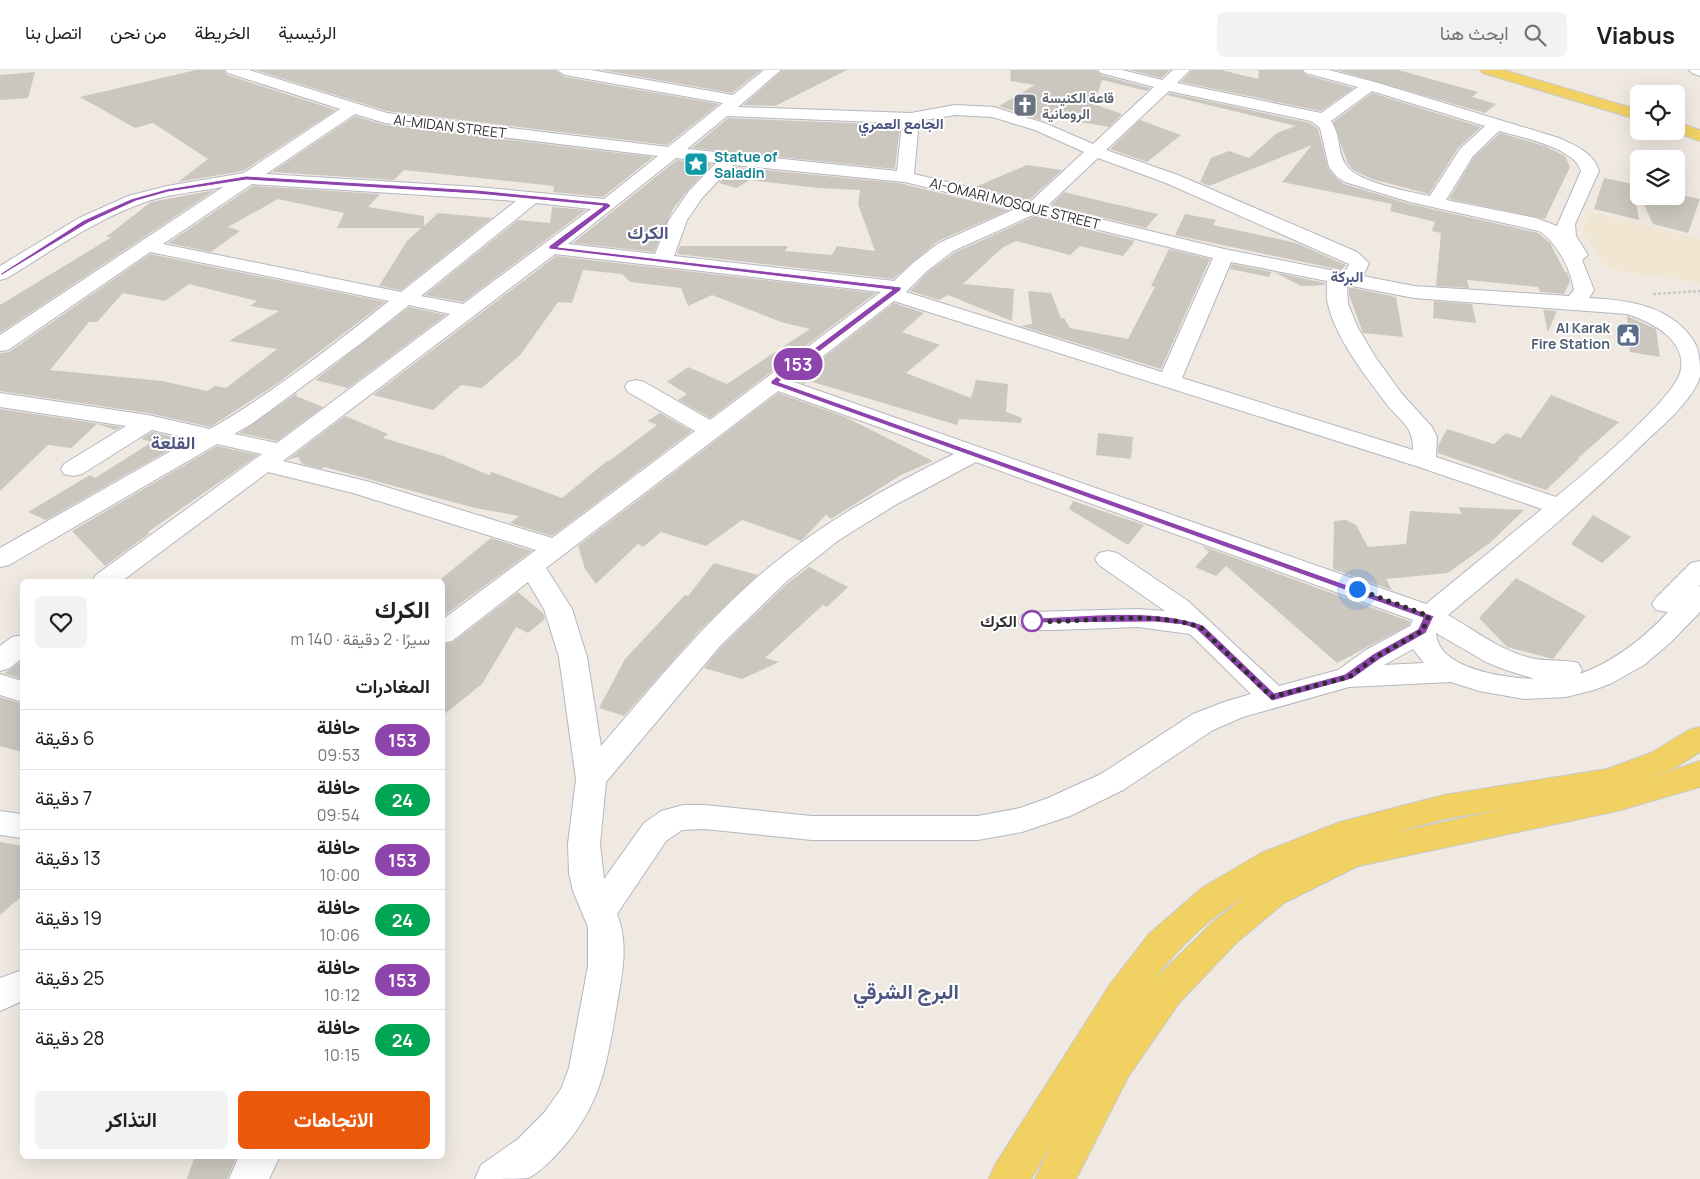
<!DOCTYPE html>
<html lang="ar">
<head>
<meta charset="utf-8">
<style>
	body { margin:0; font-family:Manrope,Vazirmatn,sans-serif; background:#f2f2f2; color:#202124; direction:rtl; height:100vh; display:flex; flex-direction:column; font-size:19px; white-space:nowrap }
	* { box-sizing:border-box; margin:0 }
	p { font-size:16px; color:#757577 }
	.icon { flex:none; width:28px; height:28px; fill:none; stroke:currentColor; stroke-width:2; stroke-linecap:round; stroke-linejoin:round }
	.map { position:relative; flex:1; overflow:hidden; direction:ltr }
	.drawer { position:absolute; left:20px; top:509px; width:425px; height:580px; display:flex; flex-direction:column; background:#fff; border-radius:8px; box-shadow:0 5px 20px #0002; direction:rtl }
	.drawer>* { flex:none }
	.badge { padding:0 10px; border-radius:16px; font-size:18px; line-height:32px }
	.controls { position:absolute; left:1630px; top:15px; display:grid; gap:10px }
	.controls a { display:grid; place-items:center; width:55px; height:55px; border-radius:8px; background:#fff; box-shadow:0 5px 20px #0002; font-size:25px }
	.you { position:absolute; width:25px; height:25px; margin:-12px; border:4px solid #fff; border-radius:50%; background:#1a73e8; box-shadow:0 0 0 8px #1a73e833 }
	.map>.badge { position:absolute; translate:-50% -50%; box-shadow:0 0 0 2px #fff }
	h2 { padding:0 15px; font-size:19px; line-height:45px }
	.round { display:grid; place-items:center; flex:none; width:52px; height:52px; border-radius:8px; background:#f2f2f2 }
	.head { display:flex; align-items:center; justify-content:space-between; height:85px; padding:0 15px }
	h1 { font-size:24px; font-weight:700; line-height:38px }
	.button { display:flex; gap:10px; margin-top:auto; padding:10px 15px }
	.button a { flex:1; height:58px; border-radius:8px; background:#ea580c; color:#fff; font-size:20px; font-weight:700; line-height:58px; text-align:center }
	.button a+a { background:#f2f2f2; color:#202124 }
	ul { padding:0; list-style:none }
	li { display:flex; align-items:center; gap:15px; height:60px; padding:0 15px; border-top:1px solid #e0e0e0 }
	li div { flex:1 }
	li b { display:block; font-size:19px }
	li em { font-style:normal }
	li .badge { min-width:55px; font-weight:700; text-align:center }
	header { display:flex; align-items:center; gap:30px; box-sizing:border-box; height:70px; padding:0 25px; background:#fff; border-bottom:1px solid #e0e0e0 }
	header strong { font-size:24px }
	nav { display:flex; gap:28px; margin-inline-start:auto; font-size:18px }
	.search { width:350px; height:45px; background:#f2f2f2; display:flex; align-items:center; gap:12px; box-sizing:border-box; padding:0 18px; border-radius:8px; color:#757577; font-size:19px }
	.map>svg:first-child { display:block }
</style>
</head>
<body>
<header>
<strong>Viabus</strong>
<div class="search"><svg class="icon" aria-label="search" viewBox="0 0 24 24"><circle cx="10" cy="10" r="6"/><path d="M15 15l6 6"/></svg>ابحث هنا</div>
<nav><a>الرئيسية</a><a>الخريطة</a><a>من نحن</a><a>اتصل بنا</a></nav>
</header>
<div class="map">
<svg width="1700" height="1109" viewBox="0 0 1700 1109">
	<rect width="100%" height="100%" fill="#efe9e1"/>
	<polygon fill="#f0e6d1" points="1589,141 1700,169 1700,213 1608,199 1583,161"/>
	<g fill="#cbc7bf" fill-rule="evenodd">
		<polygon points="196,0 223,0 227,5 336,40 243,101 178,112 208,89 153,53 135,58 80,27"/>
		<polygon points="255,0 555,0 565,7 719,34 667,75 387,41"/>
		<polygon points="602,0 761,0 732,23"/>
		<polygon points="783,0 847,0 775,36 743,35"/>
		<polygon points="1011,0 1096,0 1101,5 1150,18 1147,21 1102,10 1094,34 1122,44 1109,57 1045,46 1040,50 999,36 1035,15 1010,11"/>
		<polygon points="1130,0 1170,0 1161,8"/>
		<polygon points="1192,0 1221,0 1258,9 1259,0 1301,0 1306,5 1354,18 1321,41 1181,12"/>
		<polygon points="1336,0 1398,0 1478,22 1472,27 1496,34 1485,43"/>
		<polygon points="35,2 28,28 0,30 0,5"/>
		<polygon points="1170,23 1310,53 1318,59 1328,98 1336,108 1344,114 1410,134 1538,163 1550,173 1565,202 1567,202 1570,211 1564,224 1540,222 1538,217 1467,210 1469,218 1436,216 1441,163 1432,161 1435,152 1390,141 1392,134 1282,112 1312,75 1209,116 1200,112 1211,88 1229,81 1249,88 1277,63 1296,56 1167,25"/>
		<polygon points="1372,23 1481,57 1458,78 1429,124 1372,109 1353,100 1348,94 1333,52"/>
		<polygon points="355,46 385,55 653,87 603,127 553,122 554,116 404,100 394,110 272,102"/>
		<polygon points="728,48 900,55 895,99 692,78"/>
		<polygon points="1140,50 1181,65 1147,92 1110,79"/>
		<polygon points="1500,63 1545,76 1565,86 1570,97 1545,149 1449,129 1474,87"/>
		<polygon points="677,90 712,94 688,120 673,139 654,182 573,173"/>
		<polygon points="1027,95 1062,100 1029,130 975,117"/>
		<polygon points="734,97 899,113 1009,140 938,171 893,209 677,184 680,176 788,176 785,181 832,185 837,176 875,181 858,134 860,120 818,118 750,110 736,118 719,113"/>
		<polygon points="1604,108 1633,114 1639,150 1594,139"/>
		<polygon points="253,116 380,124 368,137 424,146 424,156 438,143 492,148 401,220 379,216 407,171 421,158 337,158 344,143 278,129 228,157 240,161 211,182 168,173"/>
		<polygon points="215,120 0,263 0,235 112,167 106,167 151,132"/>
		<polygon points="1064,122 1101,131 1158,144 1146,158 1051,135"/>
		<polygon points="1676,124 1700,129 1688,163 1653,154 1640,126 1676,126"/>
		<polygon points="552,137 586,140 463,232 425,225 518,150 550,153"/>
		<polygon points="1185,144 1216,150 1213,155 1296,173 1346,195 1341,200 1175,165"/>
		<polygon points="1035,146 1135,171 1123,186 1080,176 1070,185 1016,171 1002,178 963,214 1014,219 1012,251 948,225 939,230 910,221 928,202 954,183"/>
		<polygon points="1169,179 1210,189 1161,299 1021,256 1032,254 1028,221 1051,223 1061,248 1064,248 1070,258 1128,269 1155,217 1151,216"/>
		<path d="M150,184L385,232L278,313L210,357L148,343L0,321V283L9,282ZM189,214L257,231L250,236L279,241L229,271L277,279L226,318L215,316L207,321L162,311L50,300L89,252H97L123,223L165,231Z"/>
		<polygon points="556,186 876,223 710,348 678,330 687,324 667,312 688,297 727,314 810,259 781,252 712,225 688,236 681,218 630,212 622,204 583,200 572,233 558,232 521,284 482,318 461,315 433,340 373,325"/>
		<polygon points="1232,194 1271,202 1269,207 1230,199"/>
		<polygon points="1274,202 1325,213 1325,215 1301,216"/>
		<polygon points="1349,217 1396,227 1403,267 1363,263 1349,225"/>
		<polygon points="1434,231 1472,234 1476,253 1433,248"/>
		<polygon points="894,233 924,243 902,262 940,275 906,303 971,328 976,310 1008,314 1006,342 1022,348 1021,353 959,349 957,355 806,310 805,314 795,310"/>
		<polygon points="409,237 446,245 348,318 315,310"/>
		<polygon points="1543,240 1557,241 1548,262"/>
		<polygon points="1627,246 1656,259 1660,287 1630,282"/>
		<polygon points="297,323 296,326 323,337 277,371 239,363"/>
		<polygon points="778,323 845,347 933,391 901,405 831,449 826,445 801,471 742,450 706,476 661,462 643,477 638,474 596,514 585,499 578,476"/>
		<polygon points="1551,325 1619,352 1578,388 1580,388 1546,420 1438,383 1438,376 1447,359 1494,374 1506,363 1521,368"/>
		<polygon points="0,339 121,357 115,360 97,354 71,378 48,375 0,421"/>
		<polygon points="660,343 692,361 552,466 510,453 519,446 475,438 324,397 322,399 302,394 298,387 287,390 345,346 388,364 383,368 443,386 489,405 492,402 562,428 607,391 609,391 657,355 647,351"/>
		<polygon points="152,362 187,370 46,450 28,442 90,405 95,408 152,372 141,369"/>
		<polygon points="1098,363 1133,367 1131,389 1096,385"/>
		<polygon points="217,376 258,385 148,462 150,463 105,496 72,461"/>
		<polygon points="1073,431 1135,452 1144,455 1128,475 1069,439"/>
		<polygon points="1458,437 1524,440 1491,472 1448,503 1386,509 1392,520 1333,499 1334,451 1346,450 1356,455 1368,477 1406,474 1410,441 1462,444"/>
		<polygon points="1593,445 1631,467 1602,493 1571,474"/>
		<polygon points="491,468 532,481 442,547 442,508"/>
		<polygon points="1202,476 1409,551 1410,552 1409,555 1337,593 1226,496 1216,506 1195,497 1209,482"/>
		<polygon points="714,493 758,505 700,560 624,646 599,638 625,589 685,525 688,526"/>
		<polygon points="809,497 848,517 827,537 823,535 765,588 779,592 742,609 704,598 721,577 788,513"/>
		<polygon points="1516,508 1586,546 1553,589 1507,577 1479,548"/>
		<polygon points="518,522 543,543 545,549 528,563 516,557 482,614 442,646 442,575 453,572"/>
		<polygon points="22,590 22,609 4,603 11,599"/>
		<polygon points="0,627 22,634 22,682 0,676"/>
		<polygon points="0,772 22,776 22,826 0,845"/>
		<polygon points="195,1086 237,1086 227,1109 187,1109"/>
	</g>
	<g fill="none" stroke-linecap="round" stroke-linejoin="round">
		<g stroke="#b4b7c1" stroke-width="2">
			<g id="minor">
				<path d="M225,0H249L387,43L668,77L723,33L565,5L557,0H591L733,25L764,0H781L738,37L911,43L955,35L994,37L1047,54L1093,74L1154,17L1101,3L1098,0H1122L1162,10L1173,0H1190L1177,13L1321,43L1358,17L1306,3L1303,0H1329L1375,12L1559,68C1576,76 1593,82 1599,101L1575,154L1576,166L1588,185L1582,190L1594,220L1589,228C1627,230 1670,235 1693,270C1700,280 1700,294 1700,306C1695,327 1663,356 1647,370C1584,432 1516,488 1448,545C1474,560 1501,581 1531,588C1547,592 1563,589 1578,593L1582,600L1580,604C1615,591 1643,569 1668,542L1656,540L1652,534L1656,528L1691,493L1700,491V515L1698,517L1700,516V542L1671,572L1644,595L1612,613L1594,620L1566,627L1524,629L1479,621L1451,612L1349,617L1243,647L1213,660L1123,720L1070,746L1022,762L978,770H812L704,759L682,760L666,771L617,844C629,873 622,905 617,934C607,994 601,1038 557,1084C549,1092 539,1103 528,1108C519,1109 487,1109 475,1109L481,1095L518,1069L544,1043L561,1019L569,998L588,896V857L573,821L569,803L568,774L576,709L559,587L544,539L528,512L452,571L442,573V550L536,480L353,423L268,402L122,511H92L96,505L262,384L217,374L9,495L0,497V478L192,369L152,360L82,404L73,406L64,404L61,399L64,394L126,356L0,337V323L148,345L210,359C273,323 332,276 389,231L150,182L8,280L0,281V265L223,117C195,122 166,124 140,134C93,151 50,182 7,208L0,210V196L79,148L128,126L167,116L244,103L340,39L228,3ZM1169,21L1311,51L1320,58L1329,97L1337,107L1345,112L1410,132L1539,161C1557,172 1571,200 1574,220L1569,226L1414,216L1363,206L1369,193L1357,182L1178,105L1106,80ZM1372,21L1485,56L1460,79L1430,126C1410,122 1356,112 1346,95C1337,82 1341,65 1331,51ZM355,44L385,53L658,86L604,129L477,117L266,104ZM955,45L992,47L1035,60L1084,82L1030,132L914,104L919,51ZM727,46L902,53L897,101L687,79ZM1499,61C1521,67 1575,78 1581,101L1557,156L1536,148L1446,130L1473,86ZM676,88L716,93L689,121L669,150L655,184L568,174ZM1098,88L1166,113L1349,194L1345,203L1224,179L1047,136ZM733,95L905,112L1015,139L939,173L913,193L894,211L674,186L687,150L702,128ZM252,114L516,131L401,222L163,174ZM536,133L591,139L463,234L421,226ZM1035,144L1213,188L1162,302L906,222L927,201L953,181ZM555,184L881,222L710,350L644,312L636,310L628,312L625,317L628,322L695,361L552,468L370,412L283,391ZM1231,192L1327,211C1327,218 1326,227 1328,234C1335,267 1365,305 1385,332C1398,350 1414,355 1413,380L1182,308ZM1347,215L1414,228L1627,244C1652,252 1689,271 1680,303C1672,331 1582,406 1556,427L1436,387L1437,367L1432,357L1402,324L1376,288L1358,258L1348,234ZM894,231L1416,396L1542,439L1426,534L791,311ZM409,235L450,244L277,373L234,364L253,353L360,274ZM778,321L954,384C889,416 823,452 767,499C705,551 654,615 601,676L587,587L572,539L546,498ZM976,392L1413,550L1410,556L1366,580L1338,600L1279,616L1188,531L1117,483L1108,481L1099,483L1095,489L1099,495L1165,541L1138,539L1032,542L1022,545L1018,551L1022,557L1032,560H1053L1138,557L1190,564L1251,624L1224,632L1193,644L1101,704L1048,728L1020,738L978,746H812L704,735H683L661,741L644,753L604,809L600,774L606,712L720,576L787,511L839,470L895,435ZM1436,563L1486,592L1503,599L1535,609C1507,608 1438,600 1436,563ZM1413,579L1424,593L1384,595L1386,594Z"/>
				<polygon points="1689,0 1700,0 1700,6 1692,3"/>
				<polygon points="22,565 22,588 10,598 0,601 0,576 12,567"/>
				<polygon points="0,604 22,611 22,632 0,625"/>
				<polygon points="0,741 22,744 22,768 0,765"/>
				<polygon points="22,900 22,931 0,941 0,908"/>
				<polygon points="239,1086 280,1086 269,1109 229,1109"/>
			</g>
		</g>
		<g stroke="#c9c9c9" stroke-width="2">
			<g id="major">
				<polygon points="1480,0 1504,0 1639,40 1639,50 1483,3"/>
				<polygon points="1676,52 1700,60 1700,71 1672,61 1676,61"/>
				<path d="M1700,657V682L1673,699L1646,709L1700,691V717L1617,741L1358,796L1284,833L1236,873L1179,933L1128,1007L1076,1109H1035L1052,1074L1031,1109H989L995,1095L1111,913L1149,864L1202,818L1261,783L1340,752L1444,725L1607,699L1651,683L1689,660ZM1505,739L1392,763L1444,749ZM1245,826L1212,853L1155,909C1179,876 1210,848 1245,826Z"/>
			</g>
		</g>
		<polyline stroke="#c9c9c9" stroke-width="2" stroke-dasharray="2.5 1" stroke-linecap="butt" points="898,126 932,162"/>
		<polyline stroke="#c9c9c9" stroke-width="2.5" stroke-dasharray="3 2" stroke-linecap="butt" points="1653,224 1700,221"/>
		<use href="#minor" fill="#fff" fill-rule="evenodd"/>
		<use href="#major" fill="#f2d163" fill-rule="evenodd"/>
	</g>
	<path fill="#8e44ad" stroke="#fff" d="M246,106L477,120L608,133L611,136L558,177L901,217V220L779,312L1434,546L1426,563L1380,589L1352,609L1272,631L1196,559L1184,555L1155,552L1029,553V549L1032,548C1088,547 1150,537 1203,555L1274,623L1345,604L1373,584L1418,559L1423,548L771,314V311L892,220L549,179V176L603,136L477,124L246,110L168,122L136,131L88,153L2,205L0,204L84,150L131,129L167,119Z"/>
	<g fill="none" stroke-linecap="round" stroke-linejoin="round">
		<path stroke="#2e2e2e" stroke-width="5" stroke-dasharray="0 9" d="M1032,551C1087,554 1146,539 1200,557L1272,627L1349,607L1376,587L1422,561L1429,546L1357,519"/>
	</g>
	<defs>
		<g id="church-square" transform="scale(1.25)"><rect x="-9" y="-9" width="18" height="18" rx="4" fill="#6b7280" stroke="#fff"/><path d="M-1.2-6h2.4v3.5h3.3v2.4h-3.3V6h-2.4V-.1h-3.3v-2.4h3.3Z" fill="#fff"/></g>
		<g id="sight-square" transform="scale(1.25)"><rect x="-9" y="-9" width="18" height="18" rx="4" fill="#0f9aa8" stroke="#fff"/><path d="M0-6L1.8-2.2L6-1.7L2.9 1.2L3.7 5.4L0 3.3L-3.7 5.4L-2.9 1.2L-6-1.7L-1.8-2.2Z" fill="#fff"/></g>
		<g id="civic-square" transform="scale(1.25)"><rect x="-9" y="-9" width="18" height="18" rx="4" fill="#5c6f8a" stroke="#fff"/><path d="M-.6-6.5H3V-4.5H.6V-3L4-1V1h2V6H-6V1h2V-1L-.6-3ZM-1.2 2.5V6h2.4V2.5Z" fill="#fff"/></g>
	</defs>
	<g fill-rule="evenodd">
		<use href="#church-square" x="1025" y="35"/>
		<use href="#sight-square" x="696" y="94"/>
		<use href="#civic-square" x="1628" y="265"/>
	</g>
	<circle fill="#fff" stroke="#8e44ad" stroke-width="2.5" cx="1032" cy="551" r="10"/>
	<g text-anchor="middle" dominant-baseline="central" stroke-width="4" stroke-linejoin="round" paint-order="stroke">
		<g font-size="14" font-weight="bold" fill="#5b616d" stroke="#fff" text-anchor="start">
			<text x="1042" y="27">قاعة الكنيسة<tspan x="1042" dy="16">الرومانية</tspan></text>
		</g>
		<g font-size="14" fill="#2e2e2e" stroke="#fff">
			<text transform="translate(450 56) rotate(7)">AI-MIDAN STREET</text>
			<text transform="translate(1015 133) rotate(14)">AI-OMARI MOSQUE STREET</text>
		</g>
		<g font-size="14" font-weight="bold" fill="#0d838f" stroke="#fff" text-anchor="start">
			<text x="714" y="86">Statue of<tspan x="714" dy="16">Saladin</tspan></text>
		</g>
		<g font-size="14" font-weight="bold" fill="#4e5e75" stroke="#fff" text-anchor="end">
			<text x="1610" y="257">Al Karak<tspan x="1610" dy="16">Fire Station</tspan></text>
		</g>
		<g font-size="15" font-weight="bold" fill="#4d5680" stroke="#fff">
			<text x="901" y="53">الجامع العمري</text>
			<text x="1347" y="206">البركة</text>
		</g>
		<g font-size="16" font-weight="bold" fill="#2e2e2e" stroke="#fff" text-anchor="end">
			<text x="1017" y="551">الكرك</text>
		</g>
		<g font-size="18" font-weight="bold" fill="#4d5680" stroke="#fff">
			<text x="648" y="162">الكرك</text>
		</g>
		<g font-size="18" font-weight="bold" fill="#4d5680" stroke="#fff">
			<text x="173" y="372">القلعة</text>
		</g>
		<g font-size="21" font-weight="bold" fill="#4d5680" stroke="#fff">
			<text x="906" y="921">البرج الشرقي</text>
		</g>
	</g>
</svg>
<div class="controls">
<a><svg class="icon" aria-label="locate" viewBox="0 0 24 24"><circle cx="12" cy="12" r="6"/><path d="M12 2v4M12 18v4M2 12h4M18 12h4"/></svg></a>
<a><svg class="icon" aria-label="layers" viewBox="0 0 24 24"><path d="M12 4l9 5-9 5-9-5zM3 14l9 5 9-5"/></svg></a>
</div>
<div class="you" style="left:1357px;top:519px"></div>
<b class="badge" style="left:798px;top:294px;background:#8e44ad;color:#fff">153</b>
<section class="drawer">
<div class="head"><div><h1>الكرك</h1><p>سيرًا · 2 دقيقة · 140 m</p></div><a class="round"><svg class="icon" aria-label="heart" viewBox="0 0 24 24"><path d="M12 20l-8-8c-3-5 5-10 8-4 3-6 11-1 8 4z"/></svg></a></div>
<h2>المغادرات</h2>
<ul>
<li><span class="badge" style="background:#8e44ad;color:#fff">153</span><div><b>حافلة</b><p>09:53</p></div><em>6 دقيقة</em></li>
<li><span class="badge" style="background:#00a651;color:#fff">24</span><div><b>حافلة</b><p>09:54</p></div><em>7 دقيقة</em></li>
<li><span class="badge" style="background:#8e44ad;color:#fff">153</span><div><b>حافلة</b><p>10:00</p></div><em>13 دقيقة</em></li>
<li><span class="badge" style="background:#00a651;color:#fff">24</span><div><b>حافلة</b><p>10:06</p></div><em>19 دقيقة</em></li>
<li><span class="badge" style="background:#8e44ad;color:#fff">153</span><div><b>حافلة</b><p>10:12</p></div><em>25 دقيقة</em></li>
<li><span class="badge" style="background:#00a651;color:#fff">24</span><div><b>حافلة</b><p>10:15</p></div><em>28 دقيقة</em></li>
</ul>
<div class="button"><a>الاتجاهات</a><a>التذاكر</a></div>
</section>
</div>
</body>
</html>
